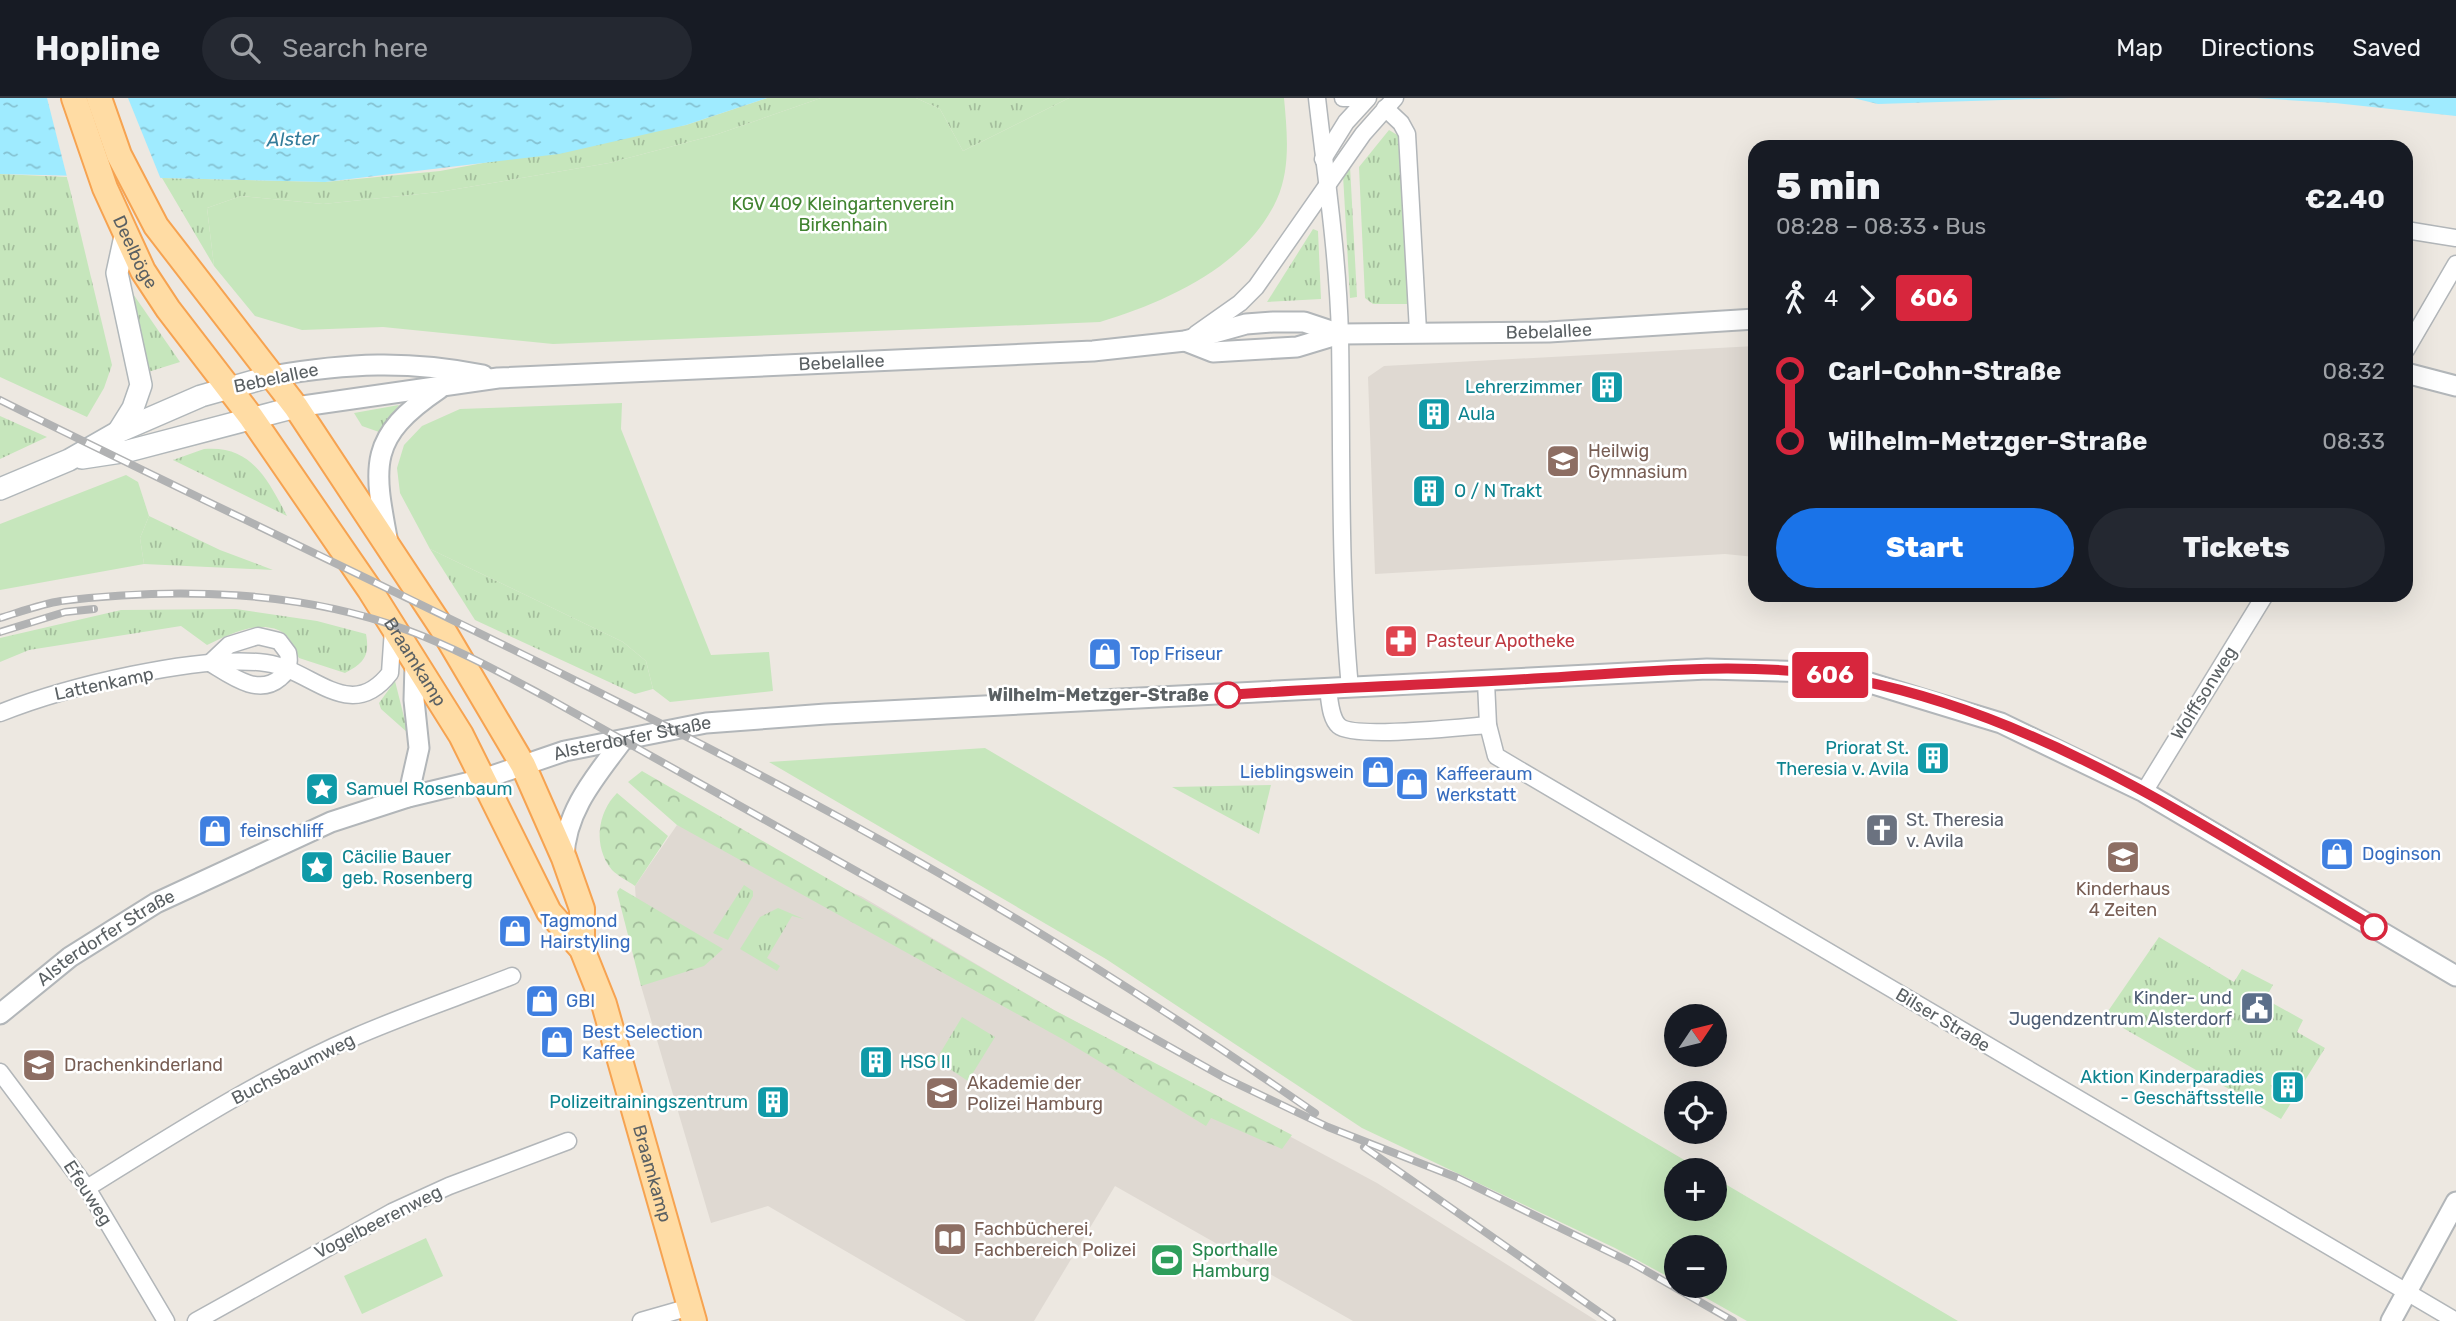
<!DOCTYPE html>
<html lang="en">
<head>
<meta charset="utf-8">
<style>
	body { margin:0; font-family:Rubik,sans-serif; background:#242831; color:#f1f3f6; height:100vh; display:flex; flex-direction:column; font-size:26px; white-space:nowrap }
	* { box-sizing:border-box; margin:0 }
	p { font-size:23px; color:#9ea1a6 }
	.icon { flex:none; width:38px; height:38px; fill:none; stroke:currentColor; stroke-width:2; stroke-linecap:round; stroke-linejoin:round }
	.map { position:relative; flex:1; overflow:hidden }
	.details { position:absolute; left:1748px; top:42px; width:665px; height:462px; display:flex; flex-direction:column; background:#171b24; border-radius:21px; box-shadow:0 7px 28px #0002 }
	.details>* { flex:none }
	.badge { padding:0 14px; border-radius:5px; font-size:24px; line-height:46px }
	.needle { width:46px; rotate:55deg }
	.buttons { position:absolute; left:1664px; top:906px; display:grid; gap:14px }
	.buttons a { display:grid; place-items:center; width:63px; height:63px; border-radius:50%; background:#171b24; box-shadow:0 7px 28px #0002; font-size:35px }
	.map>.badge { position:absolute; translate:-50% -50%; box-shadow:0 0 0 4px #fff }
	.legs { display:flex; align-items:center; gap:10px; height:77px; padding:0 28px; font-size:23px }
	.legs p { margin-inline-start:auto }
	.headline { display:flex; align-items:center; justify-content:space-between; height:119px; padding:0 28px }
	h1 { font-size:38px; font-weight:800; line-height:52px }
	.button { display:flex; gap:14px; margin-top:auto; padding:14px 28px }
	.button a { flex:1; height:80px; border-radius:42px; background:#1a73e8; color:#fff; font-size:28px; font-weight:800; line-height:80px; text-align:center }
	.button a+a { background:#242831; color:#f1f3f6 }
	ul { padding:0 28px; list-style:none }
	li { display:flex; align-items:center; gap:24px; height:70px; font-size:26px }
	li i { display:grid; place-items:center; width:10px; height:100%; margin:0 9px; background:currentColor }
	li i::after { content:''; width:18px; height:18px; margin:-9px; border:5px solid; border-radius:50%; background:#171b24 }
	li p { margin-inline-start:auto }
	li:first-child i { background:linear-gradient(#0000 50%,currentColor 0) }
	li:last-child i { background:linear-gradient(currentColor 50%,#0000 0) }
	header { display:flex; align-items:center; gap:42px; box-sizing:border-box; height:98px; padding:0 35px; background:#171b24; border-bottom:2px solid #363941 }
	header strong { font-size:33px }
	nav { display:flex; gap:38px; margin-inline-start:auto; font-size:24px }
	.search { width:490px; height:63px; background:#242831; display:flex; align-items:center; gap:18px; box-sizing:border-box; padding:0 24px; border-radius:38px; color:#9ea1a6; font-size:26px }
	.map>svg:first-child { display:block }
</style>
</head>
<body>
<header>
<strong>Hopline</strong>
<div class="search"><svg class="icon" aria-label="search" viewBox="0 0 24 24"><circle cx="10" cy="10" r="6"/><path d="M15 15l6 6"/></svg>Search here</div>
<nav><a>Map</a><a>Directions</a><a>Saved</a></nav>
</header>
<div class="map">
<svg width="2456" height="1223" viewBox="0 0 2456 1223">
	<defs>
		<pattern id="grass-tufts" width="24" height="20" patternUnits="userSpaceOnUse" patternTransform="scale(1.75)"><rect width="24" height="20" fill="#c6e6bc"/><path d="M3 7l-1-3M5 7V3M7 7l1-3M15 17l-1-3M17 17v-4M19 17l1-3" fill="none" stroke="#a4be9c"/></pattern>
		<pattern id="forest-crowns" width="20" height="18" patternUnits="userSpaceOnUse" patternTransform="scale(1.75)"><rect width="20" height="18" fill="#c6e6bc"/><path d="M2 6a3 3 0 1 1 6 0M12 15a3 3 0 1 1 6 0" fill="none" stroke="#a4be9c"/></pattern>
		<pattern id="water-ripples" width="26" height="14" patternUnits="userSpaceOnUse" patternTransform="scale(1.75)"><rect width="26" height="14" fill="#9febff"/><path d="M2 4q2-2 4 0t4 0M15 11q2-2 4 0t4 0" fill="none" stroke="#85c2d2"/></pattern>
	</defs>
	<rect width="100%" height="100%" fill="#ede8e1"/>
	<g fill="#dfd9d2">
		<polygon points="1755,248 1755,459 1725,456 1375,476 1368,279 1384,268"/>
		<polygon points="677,727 861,798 1054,912 1377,1085 1597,1223 1353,1223 1115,1088 1034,1223 966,1223 768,1108 711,1125 641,888 635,788"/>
	</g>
	<g fill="url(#grass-tufts)">
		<polygon points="767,0 821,0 715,37 609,65 439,94 323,106 241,98 207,110 214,168 162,80 325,84 440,73 686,27"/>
		<polygon points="916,0 1069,0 963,53 940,11"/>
		<polygon points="1389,32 1399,38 1402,49 1408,206 1373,206 1365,200 1359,69"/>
		<polygon points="1350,68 1357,199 1350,200 1343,77"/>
		<polygon points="0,76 67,79 112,267 104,290 87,319 0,279"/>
		<polygon points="1313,131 1318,133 1321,201 1267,204"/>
		<polygon points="129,190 180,264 148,274"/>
		<polygon points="399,307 379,334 362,328 354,315"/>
		<polygon points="0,318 47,339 0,361"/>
		<path d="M204,351C251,347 267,380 287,418L173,362Z"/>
		<polygon points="149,418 220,452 273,472 144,466 140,440"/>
		<polygon points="430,451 623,544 646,563 653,591 635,596 475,522"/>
		<path d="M236,511L317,523L366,536C370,558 364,565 345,575L299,560C295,553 291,541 285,536C262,519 229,537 207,547L181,528L29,552L0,564V540L121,512Z"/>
		<polygon points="395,583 408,635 381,611 379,605"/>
		<polygon points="1271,687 1259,736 1172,689 1270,687"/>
		<polygon points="744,787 753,793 753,798 728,842 713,835"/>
		<polygon points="778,810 804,821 792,818 767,860 780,868 777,873 740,851 760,819"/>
		<polygon points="2159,839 2234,884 2242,871 2273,887 2265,901 2303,922 2297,934 2325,950 2281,1021 2104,919"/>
		<polygon points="962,919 995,939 968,983 936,962"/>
	</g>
	<g fill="url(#forest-crowns)">
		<polygon points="642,673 1054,912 1292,1037 1282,1051 1211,1020 1206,1028 1064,942 677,727 628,684"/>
		<path d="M617,695L668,738L635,788C628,783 618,778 612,772C593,749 597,715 617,695Z"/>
		<polygon points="620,790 723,851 704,868 641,888 617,794"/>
	</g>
	<g fill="#c6e6bc">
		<path d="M821,0H916L940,11L963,53L1069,0H1284C1287,33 1291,70 1277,101C1247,168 1166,204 1100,224L553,246L383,229L302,232L255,218L214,168L207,110L241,98L323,106L439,94L609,65L715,37Z"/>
		<polygon points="622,305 621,331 711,557 769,554 773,593 670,604 653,591 646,563 623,544 430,451 400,395 397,370 404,347 422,328 460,311"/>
		<polygon points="126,377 138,384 149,418 140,440 144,466 0,492 0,426"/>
		<polygon points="985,650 1703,1073 1676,1073 1676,1111 1715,1111 1715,1080 1958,1223 1747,1223 1685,1188 1715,1188 1715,1150 1676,1150 1676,1183 1615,1150 1362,1030 1106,861 769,664"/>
		<polygon points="426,1140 443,1178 362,1216 344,1178"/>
	</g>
	<g fill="url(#water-ripples)">
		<polygon points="0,0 767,0 686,27 559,56 325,84 0,76"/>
		<polygon points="1853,0 2069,0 1878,6"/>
		<polygon points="2256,0 2456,0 2456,18 2335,5"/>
	</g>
	<polygon fill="#ede8e1" points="47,0 128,0 162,84 68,83"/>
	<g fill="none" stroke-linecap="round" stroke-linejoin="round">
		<g stroke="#b2b6b9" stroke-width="19">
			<g id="minor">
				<path d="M1317,0C1326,79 1338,159 1340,238C1342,355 1339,473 1350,590"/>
				<polyline points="1343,0 1362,0"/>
				<polyline points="1385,10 1401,25 1407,36 1418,233"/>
				<polyline points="1323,61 1346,24 1368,0"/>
				<polyline points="2406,132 2456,140"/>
				<polyline points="1196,236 1240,205 1256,189 1363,36 1395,0"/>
				<polyline points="2406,252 2456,166"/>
				<path d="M258,538L279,543L288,555C290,565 288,574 280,580C258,599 230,577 210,565L229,547Z"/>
				<polyline points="1486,584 1488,627 1496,658 2456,1223"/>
				<path d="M1328,592C1330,603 1330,620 1339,628C1354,641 1463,629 1488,627"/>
				<path d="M0,615C65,589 198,556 266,565C312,571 350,627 390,575L393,531"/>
				<polyline points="2144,694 2265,497"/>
				<polyline points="0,974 87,1090 166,1223"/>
				<path d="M87,1090C174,1036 262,979 357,938C408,916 461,898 512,878"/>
				<polyline points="196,1223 392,1114 449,1088 568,1043"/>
				<polyline points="641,1223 690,1209"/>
			</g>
		</g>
		<g stroke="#b2b6b9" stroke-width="23">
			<g id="tertiary">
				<path id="s1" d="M1185,243L1213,254L1297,249L1340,236L1549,234L1755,221"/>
				<polyline points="2406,275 2456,288"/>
				<path d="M272,278C348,265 407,262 483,277"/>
				<path id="s2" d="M296,309L498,280L1093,253L1185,243L1246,226L1273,224H1304L1340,236"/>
				<path d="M388,445C373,366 368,339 439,291"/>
				<polyline points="408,699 419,650 414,602 415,566"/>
				<path d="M564,760C565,713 596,678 622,643"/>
				<path id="s3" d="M0,916L70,859L156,805L331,724L408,699L483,681L565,653L706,625L826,616L1707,571L1813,574L1860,582L2001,625L2144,694L2456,878"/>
				<polyline points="2391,1223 2456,1104"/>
			</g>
		</g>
		<g stroke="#b1b7ba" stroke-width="24">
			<g id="secondary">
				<polyline points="118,334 133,310 141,287 117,175 125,138"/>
				<polyline points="82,360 128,353 296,309"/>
				<polyline points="0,391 69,362 118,334 201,298 272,278"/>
			</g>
		</g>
		<g stroke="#f6a351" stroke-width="28">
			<g id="primary">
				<path id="s4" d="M74,0L105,90L143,173L168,211L251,319L370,492L461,637L549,814L582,851L604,906L694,1223"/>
				<polyline points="99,0 119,57 156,128 296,309 442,530 523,667 564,760 582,811 582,851"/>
			</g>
		</g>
		<use href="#minor" stroke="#fff" stroke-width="16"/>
		<use href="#tertiary" stroke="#fff" stroke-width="19"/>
		<use href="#secondary" stroke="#fff" stroke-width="21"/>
		<use href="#primary" stroke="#ffdca4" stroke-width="24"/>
		<g stroke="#b1b2b3" stroke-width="8">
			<g id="rail">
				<path d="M0,302C285,444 576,575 855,728C1014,815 1167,912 1315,1015"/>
				<path d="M0,520C20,514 41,506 61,503C175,489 299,492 407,532C456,550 501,575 546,599L1225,980L1328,1029L1458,1080L1634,1166L1733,1223"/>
				<polyline points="0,534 65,514 94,511"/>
				<polyline points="1364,1049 1612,1223"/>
			</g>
		</g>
		<use href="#rail" stroke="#fff" stroke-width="5" stroke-dasharray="16" stroke-linecap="butt"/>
	</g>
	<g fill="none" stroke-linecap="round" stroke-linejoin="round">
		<g stroke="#fff" stroke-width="16">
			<path id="line-1" d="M1228,597C1333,589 1438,587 1543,580C1646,574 1754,561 1857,582C2046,619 2210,733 2374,829"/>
		</g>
		<use href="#line-1" stroke="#d7263d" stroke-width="10"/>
	</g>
	<defs>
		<g id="building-square" transform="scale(1.75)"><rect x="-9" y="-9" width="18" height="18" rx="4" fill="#0f9aa8" stroke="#fff"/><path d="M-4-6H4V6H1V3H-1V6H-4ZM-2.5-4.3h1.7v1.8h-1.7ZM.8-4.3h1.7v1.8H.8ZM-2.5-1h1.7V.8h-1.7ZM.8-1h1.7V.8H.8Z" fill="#fff"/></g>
		<g id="school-square" transform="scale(1.75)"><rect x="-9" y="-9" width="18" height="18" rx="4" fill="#8d6e63" stroke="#fff"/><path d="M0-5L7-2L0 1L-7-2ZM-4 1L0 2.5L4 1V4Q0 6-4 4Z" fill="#fff"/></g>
		<g id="pharmacy-square" transform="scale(1.75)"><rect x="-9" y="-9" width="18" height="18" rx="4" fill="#e0444e" stroke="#fff"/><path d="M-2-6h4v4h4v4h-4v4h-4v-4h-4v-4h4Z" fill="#fff"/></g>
		<g id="shop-square" transform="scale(1.75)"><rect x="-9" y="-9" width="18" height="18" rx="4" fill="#3f7fe0" stroke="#fff"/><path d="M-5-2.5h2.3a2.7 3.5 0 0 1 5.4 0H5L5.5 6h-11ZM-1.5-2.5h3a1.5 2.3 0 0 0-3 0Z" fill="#fff"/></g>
		<g id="sight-square" transform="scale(1.75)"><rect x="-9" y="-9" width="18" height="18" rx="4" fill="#0f9aa8" stroke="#fff"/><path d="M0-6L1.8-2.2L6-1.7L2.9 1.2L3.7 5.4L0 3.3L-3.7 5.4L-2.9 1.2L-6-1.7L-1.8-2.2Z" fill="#fff"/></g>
		<g id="church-square" transform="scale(1.75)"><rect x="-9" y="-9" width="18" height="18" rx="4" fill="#6b7280" stroke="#fff"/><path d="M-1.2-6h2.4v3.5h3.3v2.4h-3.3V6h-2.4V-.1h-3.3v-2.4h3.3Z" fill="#fff"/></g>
		<g id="civic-square" transform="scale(1.75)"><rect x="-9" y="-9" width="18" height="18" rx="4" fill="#5c6f8a" stroke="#fff"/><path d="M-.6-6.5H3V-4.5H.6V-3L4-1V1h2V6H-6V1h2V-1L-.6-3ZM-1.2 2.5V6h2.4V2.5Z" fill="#fff"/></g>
		<g id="university-square" transform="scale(1.75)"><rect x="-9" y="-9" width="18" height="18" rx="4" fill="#8d6e63" stroke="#fff"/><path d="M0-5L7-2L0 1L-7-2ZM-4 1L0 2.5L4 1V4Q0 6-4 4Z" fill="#fff"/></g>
		<g id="library-square" transform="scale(1.75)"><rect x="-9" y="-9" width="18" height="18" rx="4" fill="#8d6e63" stroke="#fff"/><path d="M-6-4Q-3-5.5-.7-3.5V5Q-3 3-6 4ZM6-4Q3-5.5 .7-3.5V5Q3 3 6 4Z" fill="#fff"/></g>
		<g id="stadium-square" transform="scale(1.75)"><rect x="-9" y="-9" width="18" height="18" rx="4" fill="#2e9e5b" stroke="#fff"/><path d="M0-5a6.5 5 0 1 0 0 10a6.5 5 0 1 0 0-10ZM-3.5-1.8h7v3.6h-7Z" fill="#fff"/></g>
	</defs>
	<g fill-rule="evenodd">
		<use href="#building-square" x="1607" y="289"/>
		<use href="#building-square" x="1434" y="316"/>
		<use href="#school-square" x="1563" y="363"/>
		<use href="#building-square" x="1429" y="393"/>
		<use href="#pharmacy-square" x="1401" y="543"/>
		<use href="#shop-square" x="1105" y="556"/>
		<use href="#building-square" x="1933" y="660"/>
		<use href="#shop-square" x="1378" y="674"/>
		<use href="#shop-square" x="1412" y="686"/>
		<use href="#sight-square" x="322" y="691"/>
		<use href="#church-square" x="1882" y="732"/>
		<use href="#shop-square" x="215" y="733"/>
		<use href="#shop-square" x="2337" y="756"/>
		<use href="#school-square" x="2123" y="759"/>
		<use href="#sight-square" x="317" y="769"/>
		<use href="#shop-square" x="515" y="833"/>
		<use href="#shop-square" x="542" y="903"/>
		<use href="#civic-square" x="2257" y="910"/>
		<use href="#shop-square" x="557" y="944"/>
		<use href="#building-square" x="876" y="964"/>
		<use href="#school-square" x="39" y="967"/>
		<use href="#building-square" x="2288" y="989"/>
		<use href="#university-square" x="942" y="995"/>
		<use href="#building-square" x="773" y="1004"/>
		<use href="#library-square" x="950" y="1141"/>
		<use href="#stadium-square" x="1167" y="1162"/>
	</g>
	<g fill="#fff" stroke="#d7263d" stroke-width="3.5">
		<circle cx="1228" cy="597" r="12"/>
		<circle cx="2374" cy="829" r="12"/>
	</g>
	<g text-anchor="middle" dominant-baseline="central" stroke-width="5" stroke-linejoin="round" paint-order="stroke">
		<g font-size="18" fill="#408330" stroke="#fff">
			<text x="843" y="106">KGV 409 Kleingartenverein<tspan x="843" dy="21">Birkenhain</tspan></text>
		</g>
		<g font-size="18" fill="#5a6063" stroke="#fff">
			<text stroke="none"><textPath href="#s4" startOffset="166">Deelböge</textPath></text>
			<text stroke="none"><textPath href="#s1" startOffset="368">Bebelallee</textPath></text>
			<text stroke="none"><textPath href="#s2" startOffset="548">Bebelallee</textPath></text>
			<text transform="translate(276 280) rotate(-12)">Bebelallee</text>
			<text stroke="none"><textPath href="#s4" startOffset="663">Braamkamp</textPath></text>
			<text transform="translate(104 586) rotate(-12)">Lattenkamp</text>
			<text transform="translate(2204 595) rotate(-58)">Wolffsonweg</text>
			<text stroke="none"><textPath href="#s3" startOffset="698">Alsterdorfer Straße</textPath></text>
			<text stroke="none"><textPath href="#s3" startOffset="131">Alsterdorfer Straße</textPath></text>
			<text transform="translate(1943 922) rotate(31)">Bilser Straße</text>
			<text transform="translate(293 971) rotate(-27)">Buchsbaumweg</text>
			<text stroke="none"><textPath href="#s4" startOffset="1232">Braamkamp</textPath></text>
			<text transform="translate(88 1095) rotate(57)">Efeuweg</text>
			<text transform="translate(378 1124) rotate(-27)">Vogelbeerenweg</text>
		</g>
		<g font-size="18" fill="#0d838f" stroke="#fff" text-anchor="start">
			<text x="1582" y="289" text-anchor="end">Lehrerzimmer</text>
			<text x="1458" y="316">Aula</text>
			<text x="1454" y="393">O / N Trakt</text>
			<text x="1909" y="650" text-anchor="end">Priorat St.<tspan x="1909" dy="21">Theresia v. Avila</tspan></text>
			<text x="346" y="691">Samuel Rosenbaum</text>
			<text x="342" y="759">Cäcilie Bauer<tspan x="342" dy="21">geb. Rosenberg</tspan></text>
			<text x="900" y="964">HSG II</text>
			<text x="2264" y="979" text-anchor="end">Aktion Kinderparadies<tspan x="2264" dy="21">- Geschäftsstelle</tspan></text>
			<text x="748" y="1004" text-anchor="end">Polizeitrainingszentrum</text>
		</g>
		<g font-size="18" fill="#785e54" stroke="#fff" text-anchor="start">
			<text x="1588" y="353">Heilwig<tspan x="1588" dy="21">Gymnasium</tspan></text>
			<text x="2123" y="791" text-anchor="middle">Kinderhaus<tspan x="2123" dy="21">4 Zeiten</tspan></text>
			<text x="64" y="967">Drachenkinderland</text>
			<text x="967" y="985">Akademie der<tspan x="967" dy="21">Polizei Hamburg</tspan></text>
			<text x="974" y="1131">Fachbücherei,<tspan x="974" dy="21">Fachbereich Polizei</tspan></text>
		</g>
		<g font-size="18" fill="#be3a42" stroke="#fff" text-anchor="start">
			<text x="1426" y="543">Pasteur Apotheke</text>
		</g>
		<g font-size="18" fill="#366cbe" stroke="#fff" text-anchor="start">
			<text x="1130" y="556">Top Friseur</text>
			<text x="1354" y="674" text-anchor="end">Lieblingswein</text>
			<text x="1436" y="676">Kaffeeraum<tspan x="1436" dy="21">Werkstatt</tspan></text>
			<text x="240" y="733">feinschliff</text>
			<text x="2362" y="756">Doginson</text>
			<text x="540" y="823">Tagmond<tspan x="540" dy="21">Hairstyling</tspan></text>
			<text x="566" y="903">GBI</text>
			<text x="582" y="934">Best Selection<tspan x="582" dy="21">Kaffee</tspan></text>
		</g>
		<g font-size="18" font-weight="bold" fill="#5a6063" stroke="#fff" text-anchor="end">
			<text x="1209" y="597">Wilhelm-Metzger-Straße</text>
		</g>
		<g font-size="18" fill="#5b616d" stroke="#fff" text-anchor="start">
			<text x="1906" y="722">St. Theresia<tspan x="1906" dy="21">v. Avila</tspan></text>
		</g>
		<g font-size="18" fill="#4e5e75" stroke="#fff" text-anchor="end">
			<text x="2232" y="900">Kinder- und<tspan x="2232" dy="21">Jugendzentrum Alsterdorf</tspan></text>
		</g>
		<g font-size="18" fill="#27864d" stroke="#fff" text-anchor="start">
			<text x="1192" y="1152">Sporthalle<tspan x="1192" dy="21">Hamburg</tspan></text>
		</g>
		<g font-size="19" font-style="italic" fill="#337c9a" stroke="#fff">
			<text transform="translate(293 41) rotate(-2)">Alster</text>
		</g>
	</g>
</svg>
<div class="buttons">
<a><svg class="needle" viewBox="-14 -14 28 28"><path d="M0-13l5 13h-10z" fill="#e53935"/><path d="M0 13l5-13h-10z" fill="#9ea1a6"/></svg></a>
<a><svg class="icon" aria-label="locate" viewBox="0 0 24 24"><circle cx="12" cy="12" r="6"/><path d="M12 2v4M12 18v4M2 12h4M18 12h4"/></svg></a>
<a>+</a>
<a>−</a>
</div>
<b class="badge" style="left:1830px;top:577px;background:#d7263d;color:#fff">606</b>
<section class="details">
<div class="headline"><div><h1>5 min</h1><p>08:28 – 08:33 · Bus</p></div><b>€2.40</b></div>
<div class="legs"><svg class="icon" aria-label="walk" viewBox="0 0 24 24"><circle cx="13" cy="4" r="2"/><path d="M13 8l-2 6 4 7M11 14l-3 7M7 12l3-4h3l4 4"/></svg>4<svg class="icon" aria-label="forward" viewBox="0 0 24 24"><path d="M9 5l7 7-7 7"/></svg><b class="badge" style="background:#d7263d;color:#fff">606</b></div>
<ul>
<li><i style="color:#d7263d"></i><b>Carl-Cohn-Straße</b><p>08:32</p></li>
<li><i style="color:#d7263d"></i><b>Wilhelm-Metzger-Straße</b><p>08:33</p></li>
</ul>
<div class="button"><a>Start</a><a>Tickets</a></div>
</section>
</div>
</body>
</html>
